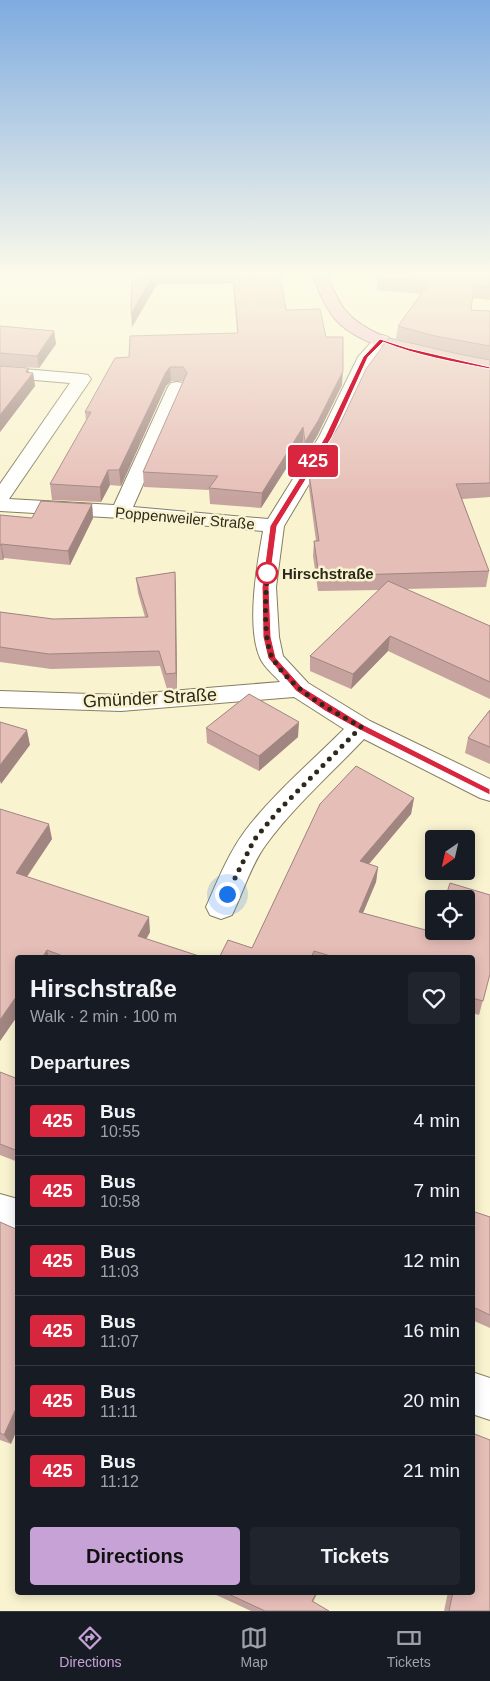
<!DOCTYPE html>
<html lang="en">
<head>
<meta charset="utf-8">
<style>
	body { margin:0; font-family:Arial,sans-serif; background:#20242c; color:#f1f3f6; height:100vh; display:flex; flex-direction:column; font-size:19px; white-space:nowrap }
	* { box-sizing:border-box; margin:0 }
	p { font-size:16px; color:#9ea1a6 }
	.icon { flex:none; width:28px; height:28px; fill:none; stroke:currentColor; stroke-width:2; stroke-linecap:round; stroke-linejoin:round }
	.map { position:relative; flex:1; overflow:hidden }
	.sheet { position:absolute; left:15px; top:955px; width:460px; height:640px; display:flex; flex-direction:column; background:#171b24; border-radius:5px; box-shadow:0 2px 12px #0003 }
	.sheet>* { flex:none }
	.badge { padding:0 10px; border-radius:4px; font-size:18px; line-height:32px }
	.needle { width:32px; rotate:214deg }
	.fabs { position:absolute; left:425px; top:830px; display:grid; gap:10px }
	.fabs a { display:grid; place-items:center; width:50px; height:50px; border-radius:5px; background:#171b24; box-shadow:0 2px 12px #0003; font-size:25px }
	.you { position:absolute; width:25px; height:25px; margin:-12px; border:4px solid #fff; border-radius:50%; background:#1a73e8; box-shadow:0 0 0 8px #1a73e833 }
	.map>.badge { position:absolute; translate:-50% -50%; box-shadow:0 0 0 2px #fff }
	h2 { padding:0 15px; font-size:19px; line-height:45px }
	.round { display:grid; place-items:center; flex:none; width:52px; height:52px; border-radius:5px; background:#20242c }
	.headline { display:flex; align-items:center; justify-content:space-between; height:85px; padding:0 15px }
	h1 { font-size:24px; font-weight:700; line-height:38px }
	.button { display:flex; gap:10px; margin-top:auto; padding:10px 15px }
	.button a { flex:1; height:58px; border-radius:5px; background:#c6a2d6; color:#111; font-size:20px; font-weight:700; line-height:58px; text-align:center }
	.button a+a { background:#20242c; color:#f1f3f6 }
	ul { padding:0; list-style:none }
	li { display:flex; align-items:center; gap:15px; height:70px; padding:0 15px; border-top:1px solid #363941 }
	li div { flex:1 }
	li b { display:block; font-size:19px }
	li em { font-style:normal }
	li .badge { min-width:55px; font-weight:700; text-align:center }
	.dock { display:flex; justify-content:space-around; align-items:center; height:70px; border-top:1px solid #363941; background:#171b24; font-size:14px; color:#9ea1a6 }
	.dock a { display:grid; justify-items:center; gap:2px }
	.dock .active { color:#c6a2d6 }
	.map>svg:first-child { display:block }
</style>
</head>
<body>
<div class="map">
<svg width="490" height="1611" viewBox="0 0 490 1611">
	<rect width="100%" height="100%" fill="#f9f3d0"/>
	<g fill="none" stroke-linecap="round" stroke-linejoin="round">
		<g stroke="#857f60" stroke-width="2">
			<g id="minor">
				<path d="M382,335L388,337L390,340L374,359L337,437L284,526L276,587L279,637L283,656L308,683L370,721L490,779V801L480,798L364,739C331,774 293,807 265,846C250,867 243,893 232,915L221,919L210,915L206,907C217,882 228,854 245,831C273,794 311,762 344,729L294,697L121,711L0,707V691L121,695L280,682C274,675 264,667 260,658C246,626 257,565 263,531L121,518L0,511V484L70,383L0,377V367L82,374L88,375L91,379L9,499L114,505L168,387L171,383L177,382L183,383L186,387L133,507L268,519L319,437L358,357L376,337Z"/>
				<polygon points="0,1194 18,1199 18,1236 0,1230"/>
				<polygon points="472,1372 490,1378 490,1420 472,1414"/>
			</g>
		</g>
		<g stroke="#a47079" stroke-width="2">
			<path id="major" d="M312,272H326C331,285 336,299 345,310C372,344 449,355 490,362V372C447,364 366,353 336,320C324,306 318,289 312,272Z"/>
		</g>
		<use href="#minor" fill="#fff" fill-rule="evenodd"/>
		<use href="#major" fill="#efc1cd" fill-rule="evenodd"/>
	</g>
	<g fill="#c6a39e">
		<polygon points="132,272 280,272 286,310 326,337 342,385 317,436 304,457 303,442 261,508 210,504 209,490 144,487 143,472 183,381 171,381 166,386 121,486 110,485 101,502 52,500 50,484 86,420 85,412 129,357 237,333 233,283 157,284 132,327"/>
		<polygon points="490,275 490,300 473,298 471,310 490,311 490,497 462,499 489,571 486,587 406,589 490,626 490,699 388,651 351,689 310,671 310,656 379,590 318,591 313,556 314,541 316,541 309,488 309,474 407,342 396,339 398,326 421,294 377,290 378,277"/>
		<polygon points="0,326 54,331 56,344 39,368 3,366 33,373 35,386 0,432"/>
		<polygon points="92,504 93,518 70,565 4,558 3,560 0,560 0,515 32,518"/>
		<polygon points="175,572 177,689 167,689 160,666 51,669 0,662 0,612 53,619 145,617 138,593 136,578"/>
		<polygon points="490,710 490,764 465,753 468,738"/>
		<polygon points="206,728 298,737 259,771 207,743"/>
		<polygon points="356,766 414,798 411,814 369,864 378,867 376,882 363,913 433,932 434,930 434,931 466,931 466,899 445,899 450,883 490,895 490,973 479,1015 472,1013 472,958 219,958 228,940 252,948 320,804"/>
		<polygon points="0,809 52,839 27,877 150,932 146,939 205,958 18,958 18,1015 0,1041"/>
		<polygon points="0,1072 18,1079 18,1162 0,1155"/>
		<polygon points="472,1211 490,1217 490,1328 472,1320"/>
		<polygon points="0,1222 11,1444 0,1440"/>
		<polygon points="212,1592 318,1592 313,1602 329,1611 251,1611 212,1593"/>
		<polygon points="472,1592 490,1611 444,1611 448,1592"/>
	</g>
	<g fill="#a18581">
		<polygon points="155,272 157,272 157,284 132,327 131,314"/>
		<polygon points="54,331 56,344 39,368 37,356"/>
		<polygon points="170,367 171,381 166,386 121,486 119,470 166,372"/>
		<polygon points="28,368 30,377 33,373 35,386 0,432 0,415"/>
		<polygon points="343,371 342,385 317,436 304,457 305,442"/>
		<polygon points="303,427 303,442 261,508 262,493"/>
		<polygon points="108,470 110,485 101,502 100,487"/>
		<polygon points="92,504 93,518 70,565 68,551"/>
		<polygon points="1,544 4,558 3,560 1,546"/>
		<polygon points="175,572 176,587 177,689 176,673"/>
		<polygon points="390,636 388,651 351,689 353,674"/>
		<polygon points="299,722 298,737 259,771 259,756"/>
		<polygon points="27,730 30,745 1,784 0,781 0,765"/>
		<polygon points="414,798 411,814 358,877 360,861"/>
		<polygon points="49,824 52,839 19,888 16,873"/>
		<polygon points="378,867 376,882 357,927 359,912"/>
		<polygon points="149,917 150,932 140,951 138,936"/>
		<polygon points="47,950 49,958 42,958"/>
		<polygon points="18,994 18,1015 0,1041 0,1020"/>
		<polygon points="18,1404 18,1428 11,1444 4,1435"/>
	</g>
	<g fill="#e6beb8" stroke="#a18581">
		<polygon points="132,272 155,272 131,314"/>
		<polygon points="233,272 280,272 286,310 320,309 326,337 343,337 343,371 318,421 305,442 303,427 262,493 209,488 218,476 143,472 187,373 183,367 170,367 166,372 119,470 108,470 100,487 50,484 91,412 85,412 115,358 129,357 130,336 238,333"/>
		<polygon points="379,272 485,272 490,275 490,287 474,285 471,310 490,311 490,346 435,336 398,326 430,282 378,277"/>
		<polygon points="0,326 54,331 37,356 0,353"/>
		<polygon points="389,338 454,353 490,360 490,483 456,484 489,571 319,576 314,541 319,541 309,474 340,424 366,369"/>
		<polygon points="0,366 28,368 26,372 33,373 0,415"/>
		<polygon points="41,501 92,504 68,551 1,544 0,546 0,515 32,518"/>
		<polygon points="175,572 176,673 166,674 159,651 49,654 0,647 0,612 53,619 148,617 136,578"/>
		<polygon points="388,581 490,626 490,682 390,636 353,674 310,656"/>
		<polygon points="249,694 299,722 259,756 206,728"/>
		<polygon points="490,710 490,747 468,738"/>
		<polygon points="0,722 27,730 0,765"/>
		<polygon points="356,766 414,798 360,861 378,867 359,912 433,932 434,930 434,931 466,931 466,899 445,899 450,883 490,895 490,974 483,1001 472,998 472,958 337,958 314,951 311,958 219,958 228,940 252,948 320,804"/>
		<polygon points="0,809 49,824 16,873 149,917 138,936 205,958 68,958 47,950 42,958 18,958 18,994 0,1020"/>
		<polygon points="0,1072 18,1079 18,1151 0,1144"/>
		<polygon points="472,1211 490,1217 490,1315 473,1307 472,1310"/>
		<polygon points="0,1222 18,1230 18,1404 4,1435 0,1433"/>
		<polygon points="472,1433 490,1440 490,1611 449,1611 453,1592 472,1592"/>
		<polygon points="224,1592 317,1592 312,1601 329,1611 265,1611"/>
	</g>
	<linearGradient id="sky" x2="0" y2="1"><stop stop-color="#7eabe0"/><stop offset="0.55" stop-color="#fcfaea"/><stop offset="1" stop-color="#fcfaea" stop-opacity="0"/></linearGradient>
	<rect width="490" height="498" fill="url(#sky)"/>
	<path fill="#d7263d" stroke="#fff" d="M380,339L408,348L490,367V369C454,362 418,356 383,342L368,357L332,437L277,526L269,587L271,637L276,658L302,687L364,725L490,789V795L358,729L325,711L296,691L268,658L263,637L262,587L270,526L325,437L363,357Z"/>
	<g fill="none" stroke-linecap="round" stroke-linejoin="round">
		<path stroke="#2c291c" stroke-width="5" stroke-dasharray="0 9" d="M227,894L254,840L278,811L361,727C329,709 293,691 273,659C263,643 265,591 268,571L267,573"/>
	</g>
	<circle fill="#fff" stroke="#d7263d" stroke-width="2.5" cx="267" cy="573" r="10"/>
	<g text-anchor="middle" dominant-baseline="central" stroke-width="5" stroke-linejoin="round" paint-order="stroke">
		<g font-size="15" fill="#2c291c" stroke="#f9f3d0">
			<text transform="translate(185 518) rotate(5)">Poppenweiler Straße</text>
		</g>
		<g font-size="15" font-weight="bold" fill="#2c291c" stroke="#f9f3d0" text-anchor="start">
			<text x="282" y="573">Hirschstraße</text>
		</g>
		<g font-size="18" fill="#2c291c" stroke="#f9f3d0">
			<text transform="translate(150 698) rotate(-3)">Gmünder Straße</text>
		</g>
	</g>
</svg>
<div class="fabs">
<a><svg class="needle" viewBox="-14 -14 28 28"><path d="M0-13l5 13h-10z" fill="#e53935"/><path d="M0 13l5-13h-10z" fill="#9ea1a6"/></svg></a>
<a><svg class="icon" aria-label="locate" viewBox="0 0 24 24"><circle cx="12" cy="12" r="6"/><path d="M12 2v4M12 18v4M2 12h4M18 12h4"/></svg></a>
</div>
<div class="you" style="left:227px;top:894px"></div>
<b class="badge" style="left:313px;top:461px;background:#d7263d;color:#fff">425</b>
<section class="sheet">
<div class="headline"><div><h1>Hirschstraße</h1><p>Walk · 2 min · 100 m</p></div><a class="round"><svg class="icon" aria-label="heart" viewBox="0 0 24 24"><path d="M12 20l-8-8c-3-5 5-10 8-4 3-6 11-1 8 4z"/></svg></a></div>
<h2>Departures</h2>
<ul>
<li><span class="badge" style="background:#d7263d;color:#fff">425</span><div><b>Bus</b><p>10:55</p></div><em>4 min</em></li>
<li><span class="badge" style="background:#d7263d;color:#fff">425</span><div><b>Bus</b><p>10:58</p></div><em>7 min</em></li>
<li><span class="badge" style="background:#d7263d;color:#fff">425</span><div><b>Bus</b><p>11:03</p></div><em>12 min</em></li>
<li><span class="badge" style="background:#d7263d;color:#fff">425</span><div><b>Bus</b><p>11:07</p></div><em>16 min</em></li>
<li><span class="badge" style="background:#d7263d;color:#fff">425</span><div><b>Bus</b><p>11:11</p></div><em>20 min</em></li>
<li><span class="badge" style="background:#d7263d;color:#fff">425</span><div><b>Bus</b><p>11:12</p></div><em>21 min</em></li>
</ul>
<div class="button"><a>Directions</a><a>Tickets</a></div>
</section>
</div>
<nav class="dock">
<a class="active"><svg class="icon" aria-label="directions" viewBox="0 0 24 24"><path d="M12 3l9 9-9 9-9-9zM9 14v-3h6M13 9l2 2-2 2"/></svg>Directions</a>
<a><svg class="icon" aria-label="map" viewBox="0 0 24 24"><path d="M3 6l6-2 6 2 6-2v14l-6 2-6-2-6 2zM9 4v14M15 6v14"/></svg>Map</a>
<a><svg class="icon" aria-label="tickets" viewBox="0 0 24 24"><path d="M3 7h18v10H3zM15 7v10"/></svg>Tickets</a>
</nav>
</body>
</html>
